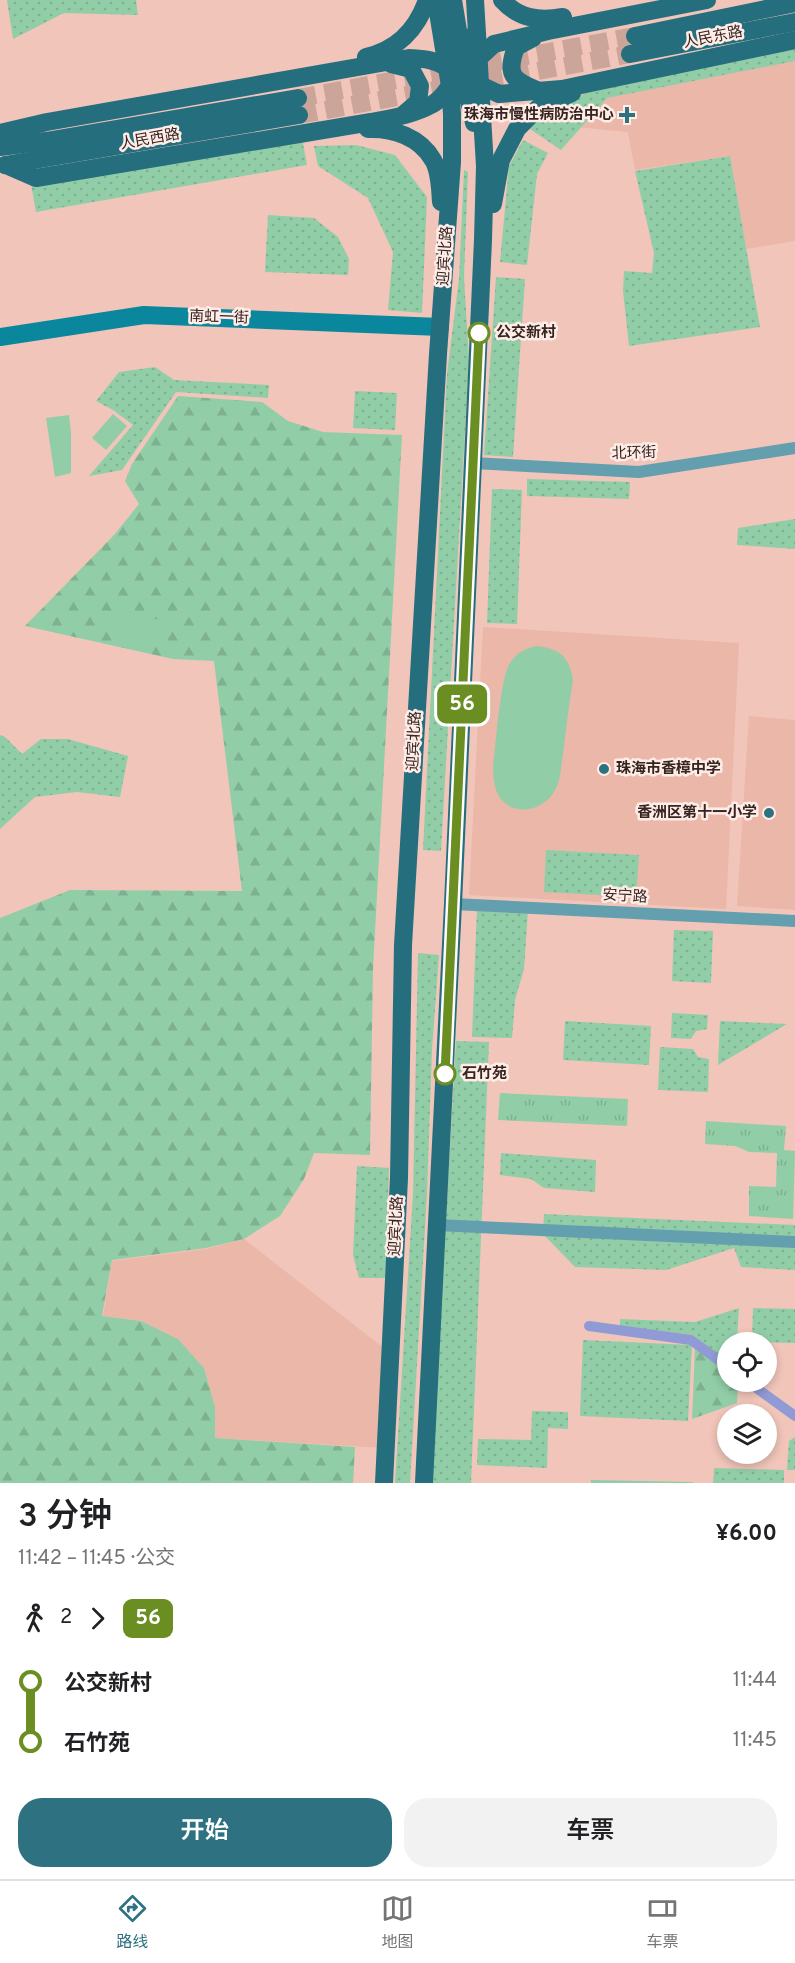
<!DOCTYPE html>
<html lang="zh">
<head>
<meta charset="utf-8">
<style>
	body { margin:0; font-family:Overpass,"Noto Sans SC",sans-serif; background:#f2f2f2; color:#202124; height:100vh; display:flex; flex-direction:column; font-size:22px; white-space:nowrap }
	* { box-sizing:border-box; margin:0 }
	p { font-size:20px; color:#757577 }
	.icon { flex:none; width:33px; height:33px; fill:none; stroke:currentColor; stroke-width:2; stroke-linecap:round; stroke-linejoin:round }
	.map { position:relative; height:1483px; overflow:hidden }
	.panel { display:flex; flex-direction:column; background:#fff; flex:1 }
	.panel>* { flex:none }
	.badge { padding:0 12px; border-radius:9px; font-size:21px; line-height:39px }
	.controls { position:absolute; left:717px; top:1332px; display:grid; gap:12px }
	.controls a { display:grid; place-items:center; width:60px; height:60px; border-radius:50%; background:#fff; box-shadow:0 3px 9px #0003; font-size:30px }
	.map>.badge { position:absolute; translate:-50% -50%; box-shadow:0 0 0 3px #fff }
	.legs { display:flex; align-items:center; gap:9px; height:66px; padding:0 18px; font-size:20px }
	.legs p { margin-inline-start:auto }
	.summary { display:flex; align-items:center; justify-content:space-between; height:102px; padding:0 18px }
	h1 { font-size:33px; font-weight:600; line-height:45px }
	.primary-button { display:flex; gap:12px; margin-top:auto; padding:12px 18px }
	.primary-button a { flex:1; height:69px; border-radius:24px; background:#2e7282; color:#fff; font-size:24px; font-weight:600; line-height:69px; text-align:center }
	.primary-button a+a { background:#f2f2f2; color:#202124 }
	ul { padding:0 18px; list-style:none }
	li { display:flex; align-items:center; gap:21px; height:60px; font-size:22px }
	li i { display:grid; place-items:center; width:9px; height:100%; margin:0 8px; background:currentColor }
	li i::after { content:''; width:15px; height:15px; margin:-8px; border:4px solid; border-radius:50%; background:#fff }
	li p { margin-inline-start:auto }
	li:first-child i { background:linear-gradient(#0000 50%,currentColor 0) }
	li:last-child i { background:linear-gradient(currentColor 50%,#0000 0) }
	.tabs { display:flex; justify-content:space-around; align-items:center; height:84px; border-top:2px solid #e0e0e0; background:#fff; font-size:16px; color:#757577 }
	.tabs a { display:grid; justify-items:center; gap:3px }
	.tabs .active { color:#2e7282 }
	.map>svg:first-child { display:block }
</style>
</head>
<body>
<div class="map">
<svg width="795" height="1483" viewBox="0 0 795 1483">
	<defs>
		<pattern id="grass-dots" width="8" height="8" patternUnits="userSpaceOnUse" patternTransform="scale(1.5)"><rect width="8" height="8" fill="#91cea7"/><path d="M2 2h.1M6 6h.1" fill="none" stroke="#7eb18f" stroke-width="1.8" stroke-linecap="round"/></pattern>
		<pattern id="forest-firs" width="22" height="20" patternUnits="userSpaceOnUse" patternTransform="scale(1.5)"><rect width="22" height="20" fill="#91cea7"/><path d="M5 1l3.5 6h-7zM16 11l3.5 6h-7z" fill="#7eb18f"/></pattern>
		<pattern id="park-tufts" width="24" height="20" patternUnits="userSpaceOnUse" patternTransform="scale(1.5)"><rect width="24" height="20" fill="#91cea7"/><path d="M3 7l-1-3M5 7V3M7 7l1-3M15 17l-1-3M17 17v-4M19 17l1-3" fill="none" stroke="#7eb18f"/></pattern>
	</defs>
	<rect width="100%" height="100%" fill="#f1c5b9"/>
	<g fill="#eab7a9">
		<polygon points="795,40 795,241 746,249 730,156 635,170 628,132 524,122 567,95"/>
		<polygon points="483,627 739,643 726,909 469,895"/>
		<polygon points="749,716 795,720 795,910 737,906"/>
		<polygon points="244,1239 390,1353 385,1448 214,1438 215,1407 204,1368 178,1339 141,1321 103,1316 112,1261 206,1249"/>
	</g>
	<g fill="url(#grass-dots)">
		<polygon points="7,0 136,0 138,15 64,13 13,39"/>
		<polygon points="795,46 795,61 607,98 561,150 527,127 557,105 604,86"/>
		<polygon points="302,138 307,165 36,212 31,184"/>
		<polygon points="523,140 548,153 537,174 527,265 500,262 509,166"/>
		<polygon points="356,145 395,155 427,197 422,313 388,310 393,252 368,198 318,166 314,146"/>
		<polygon points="730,156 760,327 629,346 623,291 624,271 652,273 654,253 635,171"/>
		<polygon points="464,170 468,172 464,277 469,360 441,851 423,850 447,374 459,279"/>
		<polygon points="268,215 314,218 338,237 349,259 348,275 265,272"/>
		<polygon points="496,277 525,279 513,457 484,455"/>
		<polygon points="155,367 174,380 269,385 268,398 176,392 122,470 89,476 133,425 113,410 96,401 119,372"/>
		<polygon points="355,391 397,393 395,430 353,428"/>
		<polygon points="527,479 630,482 629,499 527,496"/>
		<polygon points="492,489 522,490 517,624 487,623"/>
		<polygon points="795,519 795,549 737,545 738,528"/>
		<polygon points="0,735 5,737 22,754 41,739 68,739 128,756 120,797 77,792 35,797 0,829"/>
		<polygon points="546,850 639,855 636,897 544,892"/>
		<polygon points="477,908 528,911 524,969 515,1000 512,1038 472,1037"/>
		<polygon points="674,930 713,931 711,983 672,981"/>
		<polygon points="418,953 439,955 432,1050 427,1193 410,1483 395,1483 413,1194"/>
		<polygon points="672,1013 708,1015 707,1029 696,1031 691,1039 671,1038"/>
		<polygon points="565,1021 651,1026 649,1065 563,1060"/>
		<polygon points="720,1021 787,1024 718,1065"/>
		<polygon points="456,1041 489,1042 471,1483 431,1483"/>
		<polygon points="660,1047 693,1049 698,1057 709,1059 708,1092 658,1090"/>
		<polygon points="501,1153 596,1160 595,1192 544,1188 531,1179 500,1175"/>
		<polygon points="357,1166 389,1168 386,1278 359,1278 353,1255"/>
		<polygon points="544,1214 795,1225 795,1270 741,1267 734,1248 666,1270 575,1267 543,1234"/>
		<polygon points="739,1308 737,1342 728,1342 727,1362 693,1335 620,1326 620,1319 695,1322"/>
		<polygon points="753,1308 795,1309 795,1343 752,1342"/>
		<polygon points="583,1340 692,1345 688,1421 580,1416"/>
		<polygon points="532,1411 568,1412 568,1429 548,1428 547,1468 477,1465 478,1439 531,1440"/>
		<polygon points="795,1437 795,1470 787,1470 789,1441"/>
		<polygon points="714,1468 784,1470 784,1483 713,1483"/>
		<polygon points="591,1480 693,1482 693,1483 591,1483"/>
	</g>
	<g fill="url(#forest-firs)">
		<polygon points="178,396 262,402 288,421 323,432 402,435 373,969 370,1155 314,1153 304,1179 280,1216 244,1239 206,1248 112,1260 102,1316 141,1321 178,1339 204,1368 215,1407 215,1438 355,1447 353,1483 0,1483 0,918 70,890 242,891 214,661 173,659 25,626 115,534 139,504 125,481 132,464"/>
		<polygon points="695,1348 727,1370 728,1382 738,1382 737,1403 692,1419"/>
	</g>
	<g fill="url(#park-tufts)">
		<polygon points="500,1093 628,1099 627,1126 498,1120"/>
		<polygon points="706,1121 786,1126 784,1150 795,1151 793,1219 749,1216 749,1186 776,1187 777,1153 749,1152 735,1146 705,1144"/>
	</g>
	<g fill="#91cea7">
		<polygon points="113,414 127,426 106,450 92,438"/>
		<polygon points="69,415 71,432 71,473 55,477 46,418"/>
		<polygon points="115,604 164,622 155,648 105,630"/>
		<path d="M537,646C560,649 569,656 573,680C569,704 566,729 563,754C561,764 561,777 557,786C548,809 517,819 500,798C494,789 493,777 493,766C496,745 500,678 510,663C516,653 526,648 537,646Z"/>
	</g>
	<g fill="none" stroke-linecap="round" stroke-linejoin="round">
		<g stroke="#909ad5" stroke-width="10">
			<polyline points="589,1326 691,1340 728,1367"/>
			<polyline points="748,1382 795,1416"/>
		</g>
		<g stroke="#cba59a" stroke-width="18" stroke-dasharray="18 9" stroke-linecap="butt">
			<polyline points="298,98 635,36"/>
			<polyline points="299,115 630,54"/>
		</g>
		<g stroke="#649faf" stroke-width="12">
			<polyline points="473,463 639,472 795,448"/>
			<polyline points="453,904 795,921"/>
			<polyline points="437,1225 795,1242"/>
		</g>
		<polyline stroke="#0a869d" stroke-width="18" points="0,337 144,315 440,327"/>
		<g stroke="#256e7e" stroke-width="18">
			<polyline points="453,0 463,61 480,85 499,94 562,89 795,40"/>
			<path d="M502,0C519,19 539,21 563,17"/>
			<polyline points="635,36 795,3"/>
			<path d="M533,38L516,47C506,75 512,80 539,91"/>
			<polyline points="630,54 795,22"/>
			<path d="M366,57C397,50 417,29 427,0"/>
			<polyline points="476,63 479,58 494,44 548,31 707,0"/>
			<polyline points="391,64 411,69 420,86 418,102 404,114"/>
			<path d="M368,129C393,128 420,137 433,160C440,171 440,189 441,202"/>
			<path d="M0,133L47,122L409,58C421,59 435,59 446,67C463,78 471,104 474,123"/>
			<polyline points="0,147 46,141 298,98"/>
			<polyline points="5,165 299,115"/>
			<path d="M6,165L36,178L371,122C391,118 413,115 431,105C451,95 467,53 475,33"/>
			<polyline points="493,204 501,160 517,129 538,108 572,93"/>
			<polyline points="384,1483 399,1178 403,945 438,354 452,162 452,114 450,86 436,0"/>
			<polyline points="424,1483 453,904 483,240 485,166 475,0"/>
		</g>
	</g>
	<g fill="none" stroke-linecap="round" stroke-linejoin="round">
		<g stroke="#fff" stroke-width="14">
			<polyline id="line-1" points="445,1074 479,333"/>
		</g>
		<use href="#line-1" stroke="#6b8e23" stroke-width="9"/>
	</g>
	<g fill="#2e7282" stroke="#ffece7" stroke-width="2">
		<path d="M624 106h6v6h6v6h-6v6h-6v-6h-6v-6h6z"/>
		<circle cx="604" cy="769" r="6"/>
		<circle cx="769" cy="813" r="6"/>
	</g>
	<g fill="#fff" stroke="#6b8e23" stroke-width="3">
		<circle cx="479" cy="333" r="10"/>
		<circle cx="445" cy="1074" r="10"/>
	</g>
	<g text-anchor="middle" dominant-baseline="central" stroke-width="5" stroke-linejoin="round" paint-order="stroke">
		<g font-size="15" fill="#352420" stroke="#ffece7">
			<text transform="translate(713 38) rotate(-11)">人民东路</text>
			<text transform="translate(150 140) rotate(-10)">人民西路</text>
			<text transform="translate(446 256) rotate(-86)">迎宾北路</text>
			<text transform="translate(219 318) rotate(2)">南虹一街</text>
			<text transform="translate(634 454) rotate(-2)">北环街</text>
			<text transform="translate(415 741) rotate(-87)">迎宾北路</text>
			<text transform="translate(625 897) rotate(3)">安宁路</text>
			<text transform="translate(397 1226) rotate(-87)">迎宾北路</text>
		</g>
		<g font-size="15" font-weight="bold" fill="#352420" stroke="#ffece7" text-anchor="end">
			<text x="614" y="115">珠海市慢性病防治中心</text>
			<text x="616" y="769" text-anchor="start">珠海市香樟中学</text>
			<text x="757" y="813">香洲区第十一小学</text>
		</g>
		<g font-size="15" font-weight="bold" fill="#352420" stroke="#ffece7" text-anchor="start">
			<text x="496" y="333">公交新村</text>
			<text x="462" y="1074">石竹苑</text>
		</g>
	</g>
</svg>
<div class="controls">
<a><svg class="icon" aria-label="locate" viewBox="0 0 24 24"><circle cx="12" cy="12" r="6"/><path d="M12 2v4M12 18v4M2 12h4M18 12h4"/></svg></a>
<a><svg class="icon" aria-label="layers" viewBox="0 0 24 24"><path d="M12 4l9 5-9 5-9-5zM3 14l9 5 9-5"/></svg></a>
</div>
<b class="badge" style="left:462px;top:704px;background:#6b8e23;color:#fff">56</b>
</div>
<section class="panel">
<div class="summary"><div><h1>3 分钟</h1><p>11:42 – 11:45 · 公交</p></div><b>¥6.00</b></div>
<div class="legs"><svg class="icon" aria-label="walk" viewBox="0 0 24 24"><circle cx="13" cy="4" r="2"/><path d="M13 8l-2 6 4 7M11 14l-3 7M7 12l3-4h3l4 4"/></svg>2<svg class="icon" aria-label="forward" viewBox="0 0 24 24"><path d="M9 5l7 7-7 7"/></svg><b class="badge" style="background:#6b8e23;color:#fff">56</b></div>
<ul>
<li><i style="color:#6b8e23"></i><b>公交新村</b><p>11:44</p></li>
<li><i style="color:#6b8e23"></i><b>石竹苑</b><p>11:45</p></li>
</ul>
<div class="primary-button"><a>开始</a><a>车票</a></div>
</section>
<nav class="tabs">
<a class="active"><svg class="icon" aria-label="directions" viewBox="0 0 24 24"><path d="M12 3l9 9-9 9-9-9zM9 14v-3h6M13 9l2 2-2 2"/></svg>路线</a>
<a><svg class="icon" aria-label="map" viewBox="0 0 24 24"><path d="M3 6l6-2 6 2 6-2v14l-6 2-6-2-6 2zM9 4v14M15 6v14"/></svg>地图</a>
<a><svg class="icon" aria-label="tickets" viewBox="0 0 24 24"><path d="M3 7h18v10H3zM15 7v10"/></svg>车票</a>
</nav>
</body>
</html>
